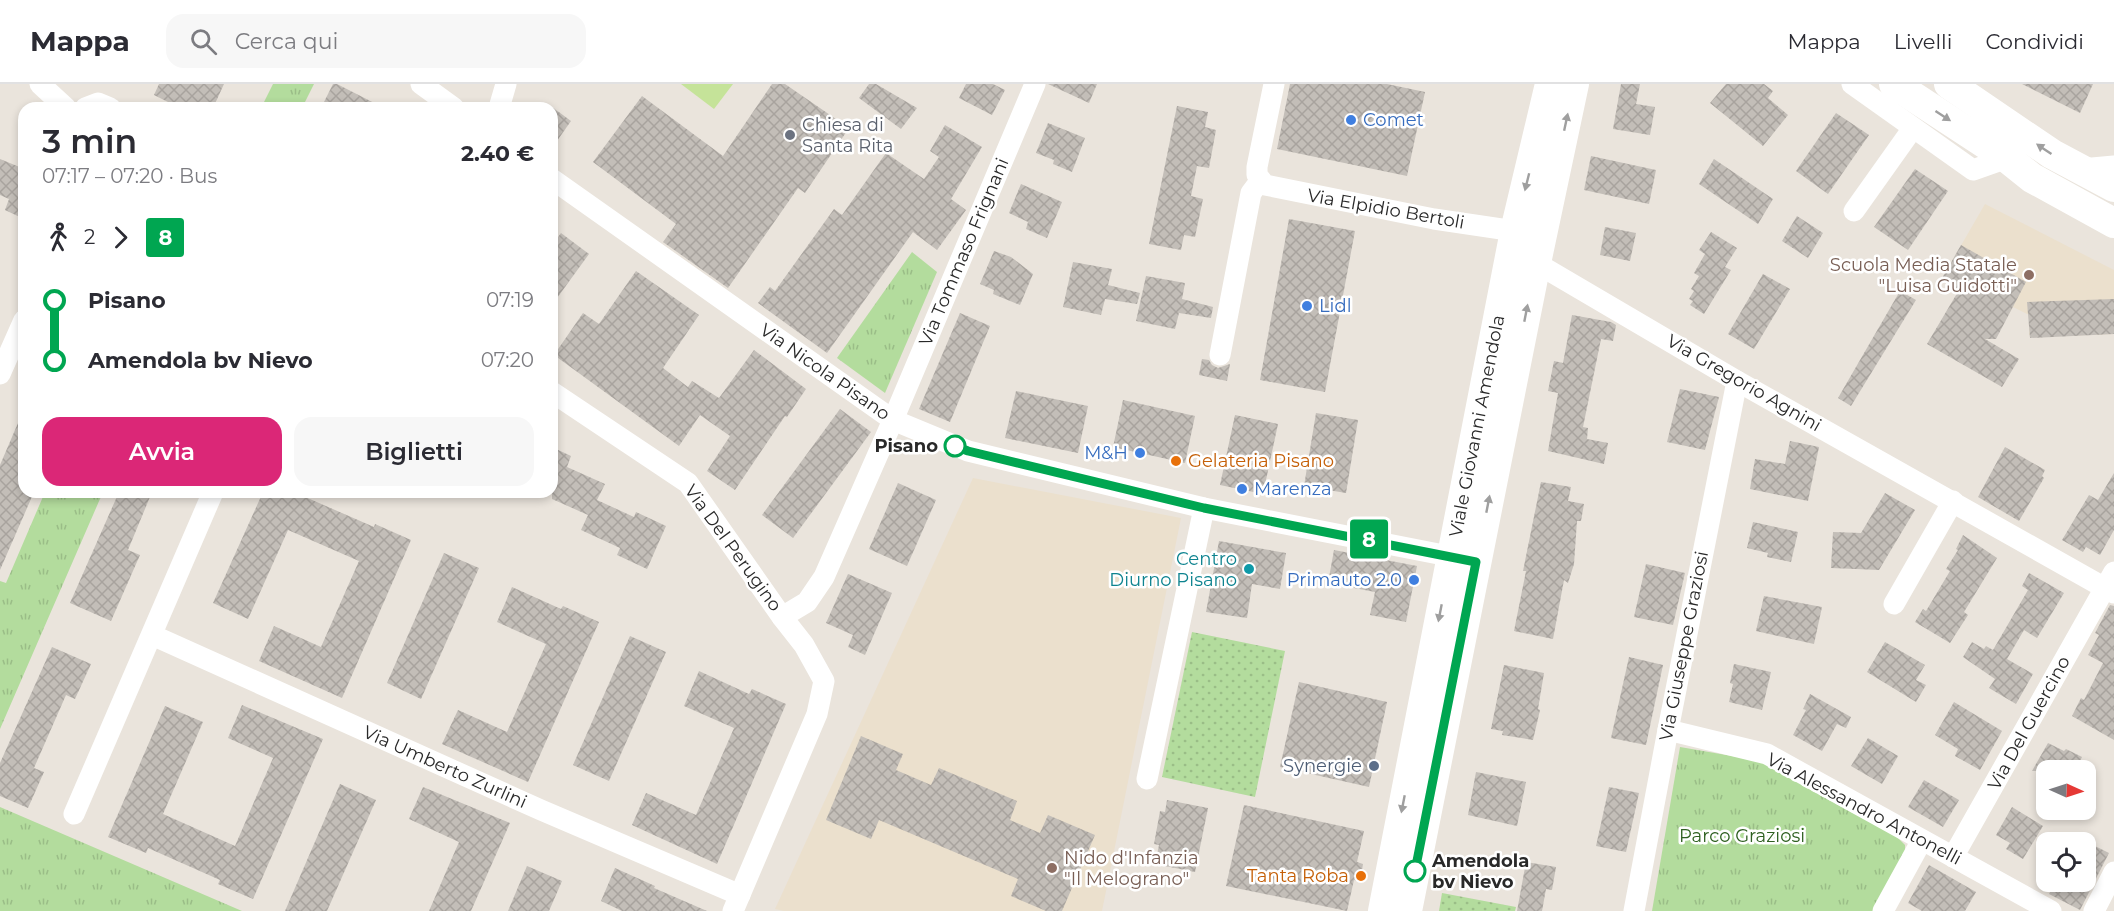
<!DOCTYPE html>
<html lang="it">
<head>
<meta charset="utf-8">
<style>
	body { margin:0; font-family:Montserrat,sans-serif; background:#f7f7f7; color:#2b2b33; height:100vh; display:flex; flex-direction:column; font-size:22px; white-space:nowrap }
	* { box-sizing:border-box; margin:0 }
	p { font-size:20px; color:#7c7c81 }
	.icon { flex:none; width:33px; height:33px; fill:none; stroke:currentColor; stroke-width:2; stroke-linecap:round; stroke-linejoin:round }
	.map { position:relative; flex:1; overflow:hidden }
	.sheet { position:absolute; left:18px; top:18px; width:540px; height:396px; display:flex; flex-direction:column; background:#fff; border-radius:18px; box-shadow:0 3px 9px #0003 }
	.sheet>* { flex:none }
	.badge { padding:0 12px; border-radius:4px; font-size:21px; line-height:39px }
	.needle { width:39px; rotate:93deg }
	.fabs { position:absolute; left:2036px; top:676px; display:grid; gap:12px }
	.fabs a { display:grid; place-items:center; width:60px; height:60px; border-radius:12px; background:#fff; box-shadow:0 3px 9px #0003; font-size:30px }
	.map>.badge { position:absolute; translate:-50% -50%; box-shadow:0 0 0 3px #fff }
	.legs { display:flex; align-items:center; gap:9px; height:66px; padding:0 24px; font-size:20px }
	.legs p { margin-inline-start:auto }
	.head { display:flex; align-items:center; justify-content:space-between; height:102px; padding:0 24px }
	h1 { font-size:33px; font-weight:600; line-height:45px }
	.cta { display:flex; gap:12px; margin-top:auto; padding:12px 24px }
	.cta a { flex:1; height:69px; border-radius:18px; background:#db2777; color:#fff; font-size:24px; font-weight:600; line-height:69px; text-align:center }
	.cta a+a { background:#f7f7f7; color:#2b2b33 }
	ul { padding:0 24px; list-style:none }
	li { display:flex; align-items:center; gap:21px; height:60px; font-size:22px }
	li i { display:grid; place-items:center; width:9px; height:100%; margin:0 8px; background:currentColor }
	li i::after { content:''; width:15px; height:15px; margin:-8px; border:4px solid; border-radius:50%; background:#fff }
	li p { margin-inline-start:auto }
	li:first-child i { background:linear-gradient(#0000 50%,currentColor 0) }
	li:last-child i { background:linear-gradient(currentColor 50%,#0000 0) }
	header { display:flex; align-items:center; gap:36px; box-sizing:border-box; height:84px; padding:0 30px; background:#fff; border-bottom:2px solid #e1e1e2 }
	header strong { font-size:28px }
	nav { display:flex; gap:33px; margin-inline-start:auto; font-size:21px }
	.search { width:420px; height:54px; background:#f7f7f7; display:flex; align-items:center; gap:15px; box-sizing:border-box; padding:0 21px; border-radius:18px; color:#7c7c81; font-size:22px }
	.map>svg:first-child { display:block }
</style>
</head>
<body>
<header>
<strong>Mappa</strong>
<div class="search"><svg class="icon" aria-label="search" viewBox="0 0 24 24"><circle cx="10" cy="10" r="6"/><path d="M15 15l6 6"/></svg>Cerca qui</div>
<nav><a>Mappa</a><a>Livelli</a><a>Condividi</a></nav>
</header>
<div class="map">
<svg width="2114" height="827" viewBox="0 0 2114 827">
	<defs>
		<pattern id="grass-dots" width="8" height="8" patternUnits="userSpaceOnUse" patternTransform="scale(1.5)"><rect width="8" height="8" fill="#b3dc9d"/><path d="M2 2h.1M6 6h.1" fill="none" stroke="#9abd87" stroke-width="1.8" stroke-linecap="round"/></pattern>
		<pattern id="park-tufts" width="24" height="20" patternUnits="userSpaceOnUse" patternTransform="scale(1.5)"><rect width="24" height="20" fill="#b3dc9d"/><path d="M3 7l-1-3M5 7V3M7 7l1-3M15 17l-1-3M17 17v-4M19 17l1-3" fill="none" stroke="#9abd87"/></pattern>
		<pattern id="building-cross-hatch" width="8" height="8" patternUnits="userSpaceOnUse" patternTransform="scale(1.5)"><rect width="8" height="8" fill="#c3beb8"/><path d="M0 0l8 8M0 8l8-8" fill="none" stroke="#a8a39e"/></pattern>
	</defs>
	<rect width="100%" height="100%" fill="#eae4dc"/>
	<g fill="#ebe0cd">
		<polygon points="1985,120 2114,186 2114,250 2038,253 2037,250 2029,251 2029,231 2013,223 2007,233 1941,196"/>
		<polygon points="973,394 1181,434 1102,827 784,827 775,825"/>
	</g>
	<g fill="url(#grass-dots)">
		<polygon points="1192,548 1285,567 1255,713 1162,693"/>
		<polygon points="1442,809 1516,823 1515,827 1439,827"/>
	</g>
	<g fill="url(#park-tufts)">
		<polygon points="273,0 314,0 302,24 261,24"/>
		<polygon points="912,168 937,188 885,309 837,274"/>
		<polygon points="45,408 103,408 0,645 0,497 6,499"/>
		<polygon points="1680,663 1761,677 1895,751 1905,761 1905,767 1873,827 1652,827"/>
		<polygon points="0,723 242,827 0,827"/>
	</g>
	<polygon fill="#c5e399" points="681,0 733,0 714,25"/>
	<g fill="url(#building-cross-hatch)">
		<polygon points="159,0 224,0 213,24 180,24 154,11"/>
		<polygon points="333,0 337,0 384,24 321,24"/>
		<polygon points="772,0 785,0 849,44 805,109 798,104 728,204 663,158 676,140 593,78 642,12 723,72"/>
		<polygon points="869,0 876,0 917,24 901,45 859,14"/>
		<polygon points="966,0 993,0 1005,6 992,31 959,14"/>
		<polygon points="1048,0 1097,0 1089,19"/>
		<polygon points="1290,0 1387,0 1425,8 1407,92 1277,65"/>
		<polygon points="1621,0 1640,0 1636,20 1655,23 1650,51 1613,45"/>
		<polygon points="1726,0 1764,0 1773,7 1768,14 1788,31 1763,62 1710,19"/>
		<polygon points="2022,0 2093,0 2080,29"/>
		<polygon points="1177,22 1208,28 1205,43 1216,46 1209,84 1197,82 1191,112 1203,115 1195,153 1184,151 1181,166 1149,160"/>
		<polygon points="552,23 571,37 552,64"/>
		<polygon points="1836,29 1869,51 1828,110 1796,87"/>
		<polygon points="1048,39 1085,54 1072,88 1053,80 1054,76 1036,69"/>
		<polygon points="945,41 982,63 951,115 966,126 937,166 913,148 827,269 758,219 770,203 775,207 834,125 842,131 886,69 924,95 939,73 930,67"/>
		<polygon points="1591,72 1656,86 1649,120 1584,106"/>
		<polygon points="0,75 22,84 24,81 24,135 5,126 9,115 0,111"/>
		<polygon points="1714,75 1773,115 1758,140 1699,100"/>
		<polygon points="1915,85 1948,107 1908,166 1874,143"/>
		<polygon points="1021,100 1062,118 1047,154 1026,145 1028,138 1009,129"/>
		<polygon points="1797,132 1823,149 1808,174 1782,157"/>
		<polygon points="1289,135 1355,147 1325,308 1260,296"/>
		<polygon points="1605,143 1636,149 1630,177 1600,171"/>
		<polygon points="1711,148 1737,164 1725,183 1731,186 1704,230 1690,221 1693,217 1689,215 1694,207 1691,205 1699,192 1694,189 1705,170 1699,166"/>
		<polygon points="561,149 589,170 552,221 552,161"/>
		<polygon points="1961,161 2026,198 1996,255 1985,255 2019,275 2002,303 1927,260 1959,206 1941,196"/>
		<polygon points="994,167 1011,173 1033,190 1020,221 993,210 994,206 980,200"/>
		<polygon points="1073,178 1112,185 1108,201 1140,209 1137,220 1105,215 1101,231 1063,223"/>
		<polygon points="636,187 699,231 663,284 688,303 692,297 719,314 754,266 806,305 787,333 785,332 735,406 707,387 730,352 700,331 679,362 554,271 583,229 599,240"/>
		<polygon points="1763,190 1790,205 1754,265 1728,250"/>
		<polygon points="1146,192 1185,199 1182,215 1213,223 1211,234 1179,229 1175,245 1136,237"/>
		<polygon points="1900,207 1916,216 1851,322 1838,314"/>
		<polygon points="2114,215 2114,250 2030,254 2027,218"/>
		<polygon points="960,229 990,242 950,338 919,325"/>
		<polygon points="1572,231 1611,238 1616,241 1613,257 1601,255 1583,343 1588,344 1587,355 1608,359 1604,380 1548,367 1558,309 1548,307 1554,277 1563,279"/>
		<polygon points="1202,275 1209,276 1212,281 1218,284 1230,280 1227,297 1199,291"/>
		<polygon points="1680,305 1719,313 1705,366 1667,358"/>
		<polygon points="1016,307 1088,322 1078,369 1005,354"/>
		<polygon points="1123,316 1195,332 1185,379 1113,363"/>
		<polygon points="24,325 24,408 34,408 0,486 0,381"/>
		<polygon points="840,325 871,348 793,454 762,431"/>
		<polygon points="1316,329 1358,336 1346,409 1304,402"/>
		<polygon points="1235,331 1278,340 1263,410 1220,401"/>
		<polygon points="1790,357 1819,363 1808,417 1750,405 1755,375 1785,380"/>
		<polygon points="552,363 571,372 567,383 605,400 597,416 634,433 636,428 666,442 647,485 617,471 620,464 581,446 588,431 552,415"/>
		<polygon points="2005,363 2045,386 2042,392 2044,394 2019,437 1978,413"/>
		<polygon points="2114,389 2114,446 2100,471 2086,463 2083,468 2062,456 2089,411 2098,416"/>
		<polygon points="1541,398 1571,403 1568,417 1584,420 1581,437 1577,437 1574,480 1568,499 1564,496 1553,555 1514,547 1526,487 1523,487"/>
		<polygon points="898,399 936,416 907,482 869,465"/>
		<polygon points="119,408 152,408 128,466 140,471 111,537 70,519"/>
		<polygon points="263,408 305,408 303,412 374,443 375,440 411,456 342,614 259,577 274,542 321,563 359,477 288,446 248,535 213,519"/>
		<polygon points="1885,409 1915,426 1879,486 1831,484 1833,448 1861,449"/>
		<polygon points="1753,438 1798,448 1791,478 1767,473 1768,469 1747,464"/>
		<polygon points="1963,451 1997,474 1964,528 1968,531 1950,559 1915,538 1923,525 1926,527 1950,487 1946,485 1958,466 1956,465"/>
		<polygon points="1219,457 1286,469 1280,505 1252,500 1247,534 1206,528"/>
		<polygon points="1334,466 1417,482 1406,538 1370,531 1375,508 1328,499"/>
		<polygon points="444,469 479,484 421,615 387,599"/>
		<polygon points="1646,480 1685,489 1673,541 1634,533"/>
		<polygon points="2029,489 2064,509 2037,554 2024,546 2007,575 2033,590 2016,620 1989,604 1995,595 1963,573 1972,558 1984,565 1986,562 1993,566 2028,506 2022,502"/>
		<polygon points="848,490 892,509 865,571 848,563 853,551 826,539"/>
		<polygon points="512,503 561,525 563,522 599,538 528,698 442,660 458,626 507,648 546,560 497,538"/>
		<polygon points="1764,512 1822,523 1814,560 1756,547"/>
		<polygon points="2110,521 2114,522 2114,656 2072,632 2081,614 2084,616 2103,579 2088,571 2099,551 2095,549"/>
		<polygon points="630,552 666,568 609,697 573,681"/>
		<polygon points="1885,558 1925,581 1916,596 1926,601 1916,618 1867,588"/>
		<polygon points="52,563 91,580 75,615 66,611 34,684 44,688 28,724 0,712 0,679"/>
		<polygon points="1629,573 1663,581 1646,661 1611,654"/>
		<polygon points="1734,580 1771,588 1762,626 1729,618 1733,600 1730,599"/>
		<polygon points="1504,581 1544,589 1538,625 1540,626 1533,656 1502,651 1503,647 1491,645"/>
		<polygon points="699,587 749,610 752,605 786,620 717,780 632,741 646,709 696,731 734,644 684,622"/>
		<polygon points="1299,598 1387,618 1369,703 1280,683"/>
		<polygon points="1810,610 1851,633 1846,644 1837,640 1822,667 1793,651 1806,626 1803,625"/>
		<polygon points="1954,618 2002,647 1980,686 1955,672 1958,665 1935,651"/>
		<polygon points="242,621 323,655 253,815 218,800 220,796 148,764 146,769 108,753 165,622 203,638 163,730 235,762 273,674 228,654"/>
		<polygon points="861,652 903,670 896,686 931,701 939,684 1017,717 1010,736 1040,749 1048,731 1095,751 1062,827 1046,827 1011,812 1018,795 879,736 871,755 826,736"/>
		<polygon points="1868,654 1898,672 1882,700 1851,682"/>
		<polygon points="2048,659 2064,667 2066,665 2082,673 2075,687 2032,687"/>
		<polygon points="1476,688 1526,698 1517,742 1468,731"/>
		<polygon points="1924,696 1959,716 1943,743 1908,723"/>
		<polygon points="340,700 376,716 327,827 285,827"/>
		<polygon points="423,703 510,739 471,827 429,827 459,758 409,735"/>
		<polygon points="1609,703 1639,709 1626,768 1596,762"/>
		<polygon points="1167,716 1208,724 1195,788 1155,780 1159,761 1154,760 1160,727 1165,728"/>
		<polygon points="1244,721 1364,747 1357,778 1363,780 1360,798 1354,796 1347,827 1226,802"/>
		<polygon points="2012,723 2043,742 2023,775 2006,765 2010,759 1996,751"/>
		<polygon points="2085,757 2109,769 2080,826 2049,810 2055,798 2085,798"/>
		<polygon points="1526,778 1556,783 1552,806 1546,805 1542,827 1517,827"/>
		<polygon points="1929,781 1976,808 1965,827 1922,827 1908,819"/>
		<polygon points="527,782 562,797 549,827 508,827"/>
		<polygon points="615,784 655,802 654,804 707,827 622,827 601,817"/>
	</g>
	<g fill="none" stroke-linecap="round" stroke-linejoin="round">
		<g stroke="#fff" stroke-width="21">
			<polyline points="40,0 66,24"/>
			<polyline points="421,0 454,24"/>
			<polyline points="1274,0 1257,83 1257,91 1265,101 1434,135 1515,147"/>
			<polyline points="1852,0 1973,86 2007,74"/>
			<polyline points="85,24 98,19 110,24"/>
			<polyline points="499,24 506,0"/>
			<polyline points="2081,85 2114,82"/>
			<polyline points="552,95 893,336 968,367 1204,424 1464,475"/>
			<polyline points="1854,127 1913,44"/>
			<polyline points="1536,179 1737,297 2114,509"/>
			<polyline points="1220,271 1251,109 1260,97"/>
			<polyline points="0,290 24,236"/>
			<polyline points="552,308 688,399 782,533 807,518 824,493 893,336 1035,0"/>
			<polyline points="1894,520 1953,417"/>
			<polyline points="152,551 541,726 740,811"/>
			<polyline points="1668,646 1767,670 2051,827"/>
			<polyline points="1147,695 1204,424"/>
			<polyline points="74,730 213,408"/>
			<polyline points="1953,773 2114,488"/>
			<polyline points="733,827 817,630 824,597 804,561 782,533"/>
			<polyline points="1634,827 1668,646 1737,297"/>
			<polyline points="1883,827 1922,756"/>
			<polyline points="2094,827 2114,788"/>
		</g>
		<g stroke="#fff" stroke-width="30">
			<polyline points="1894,0 2007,74 2032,94 2114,139"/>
			<polyline points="1949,0 2052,70 2114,103"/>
			<polyline points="1383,827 1515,147 1550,0"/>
			<polyline points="1407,827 1536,179 1574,0"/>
		</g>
	</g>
	<defs><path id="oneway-solid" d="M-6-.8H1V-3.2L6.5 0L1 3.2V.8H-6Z" transform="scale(1.5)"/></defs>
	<g fill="#9f9f9f">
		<use href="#oneway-solid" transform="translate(1943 32) rotate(33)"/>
		<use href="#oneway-solid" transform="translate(1566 38) rotate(-78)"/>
		<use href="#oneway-solid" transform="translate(2044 65) rotate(-146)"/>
		<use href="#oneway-solid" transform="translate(1527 98) rotate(104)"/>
		<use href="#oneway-solid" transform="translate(1526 229) rotate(-79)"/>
		<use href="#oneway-solid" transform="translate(1488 420) rotate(-79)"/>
		<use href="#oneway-solid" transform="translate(1440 529) rotate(101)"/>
		<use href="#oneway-solid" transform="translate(1403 720) rotate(101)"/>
	</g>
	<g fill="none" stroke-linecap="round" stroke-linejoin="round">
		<g stroke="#fff" stroke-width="14">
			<polyline id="line-1" points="955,362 968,367 1204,424 1476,478 1415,787"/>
		</g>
		<use href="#line-1" stroke="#00a651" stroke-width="9"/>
	</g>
	<g fill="#3f7fe0" stroke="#fff" stroke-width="2">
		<circle cx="1351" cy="36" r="6"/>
		<circle cx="1307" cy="222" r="6"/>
		<circle cx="1140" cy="369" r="6"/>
		<circle cx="1242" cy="405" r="6"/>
		<circle cx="1414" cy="496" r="6"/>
	</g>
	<circle fill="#6b7280" stroke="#fff" stroke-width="2" cx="790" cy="51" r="6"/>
	<g fill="#8d6e63" stroke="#fff" stroke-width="2">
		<circle cx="2029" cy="191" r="6"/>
		<circle cx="1052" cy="784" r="6"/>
	</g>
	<g fill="#fff" stroke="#00a651" stroke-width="3">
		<circle cx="955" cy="362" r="10"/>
		<circle cx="1415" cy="787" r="10"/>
	</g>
	<g fill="#e8710a" stroke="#fff" stroke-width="2">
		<circle cx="1176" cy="377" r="6"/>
		<circle cx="1361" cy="792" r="6"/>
	</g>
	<circle fill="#0f9aa8" stroke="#fff" stroke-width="2" cx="1249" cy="485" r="6"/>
	<circle fill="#5c6f8a" stroke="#fff" stroke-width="2" cx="1374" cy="682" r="6"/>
	<g text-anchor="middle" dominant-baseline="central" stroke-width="5" stroke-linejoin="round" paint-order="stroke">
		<g font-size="18" fill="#366cbe" stroke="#fff" text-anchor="start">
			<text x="1363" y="36">Comet</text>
			<text x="1319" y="222">Lidl</text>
			<text x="1128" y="369" text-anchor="end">M&amp;H</text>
			<text x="1254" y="405">Marenza</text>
			<text x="1402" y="496" text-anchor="end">Primauto 2.0</text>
		</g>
		<g font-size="18" fill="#5b616d" stroke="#fff" text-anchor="start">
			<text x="802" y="41">Chiesa di<tspan x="802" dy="21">Santa Rita</tspan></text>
		</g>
		<g font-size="18" fill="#292929" stroke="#fff">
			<text transform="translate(1386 125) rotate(10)">Via Elpidio Bertoli</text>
			<text transform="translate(964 168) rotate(-67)">Via Tommaso Frignani</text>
			<text transform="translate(825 288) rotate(35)">Via Nicola Pisano</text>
			<text transform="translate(1744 299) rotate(30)">Via Gregorio Agnini</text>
			<text transform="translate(1477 342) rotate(-79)">Viale Giovanni Amendola</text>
			<text transform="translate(733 464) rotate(54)">Via Del Perugino</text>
			<text transform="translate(1684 562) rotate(-79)">Via Giuseppe Graziosi</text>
			<text transform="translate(2029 639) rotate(-61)">Via Del Guercino</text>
			<text transform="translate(445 683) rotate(24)">Via Umberto Zurlini</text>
			<text transform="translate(1864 725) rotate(28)">Via Alessandro Antonelli</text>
		</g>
		<g font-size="18" fill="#785e54" stroke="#fff" text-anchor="end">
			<text x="2017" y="181">Scuola Media Statale<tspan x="2017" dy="21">"Luisa Guidotti"</tspan></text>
			<text x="1064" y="774" text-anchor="start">Nido d'Infanzia<tspan x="1064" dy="21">"Il Melograno"</tspan></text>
		</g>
		<g font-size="18" font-weight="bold" fill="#292929" stroke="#fff" text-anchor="end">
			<text x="938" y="362">Pisano</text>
			<text x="1432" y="777" text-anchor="start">Amendola<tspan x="1432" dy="21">bv Nievo</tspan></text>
		</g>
		<g font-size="18" fill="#c56008" stroke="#fff" text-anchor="start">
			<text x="1188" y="377">Gelateria Pisano</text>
			<text x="1349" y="792" text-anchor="end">Tanta Roba</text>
		</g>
		<g font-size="18" fill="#0d838f" stroke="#fff" text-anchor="end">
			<text x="1237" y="475">Centro<tspan x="1237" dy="21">Diurno Pisano</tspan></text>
		</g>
		<g font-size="18" fill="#4e5e75" stroke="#fff" text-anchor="end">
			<text x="1362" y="682">Synergie</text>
		</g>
		<g font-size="18" fill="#2e6020" stroke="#fff">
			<text x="1742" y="752">Parco Graziosi</text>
		</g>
	</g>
</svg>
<div class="fabs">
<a><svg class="needle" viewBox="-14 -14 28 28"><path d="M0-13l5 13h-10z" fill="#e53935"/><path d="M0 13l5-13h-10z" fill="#7c7c81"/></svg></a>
<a><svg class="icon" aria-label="locate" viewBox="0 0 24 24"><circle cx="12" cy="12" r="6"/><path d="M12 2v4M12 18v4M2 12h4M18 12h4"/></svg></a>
</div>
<b class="badge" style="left:1369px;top:455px;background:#00a651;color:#fff">8</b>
<section class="sheet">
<div class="head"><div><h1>3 min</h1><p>07:17 – 07:20 · Bus</p></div><b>2.40 €</b></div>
<div class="legs"><svg class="icon" aria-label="walk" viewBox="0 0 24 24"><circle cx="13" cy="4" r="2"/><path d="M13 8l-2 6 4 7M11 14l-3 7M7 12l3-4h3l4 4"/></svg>2<svg class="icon" aria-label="forward" viewBox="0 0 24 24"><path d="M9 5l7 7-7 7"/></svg><b class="badge" style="background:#00a651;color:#fff">8</b></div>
<ul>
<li><i style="color:#00a651"></i><b>Pisano</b><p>07:19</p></li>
<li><i style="color:#00a651"></i><b>Amendola bv Nievo</b><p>07:20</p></li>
</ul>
<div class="cta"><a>Avvia</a><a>Biglietti</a></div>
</section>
</div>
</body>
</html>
